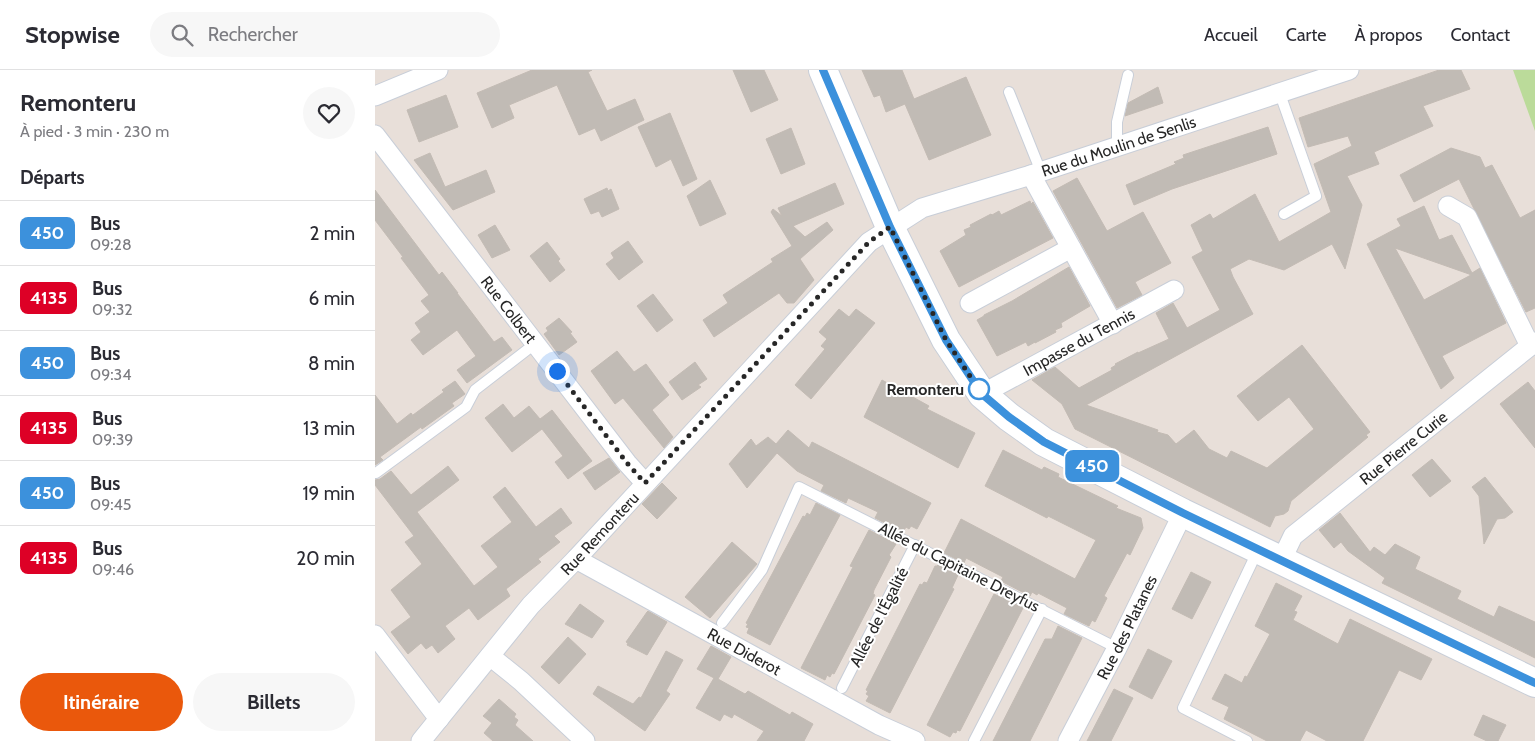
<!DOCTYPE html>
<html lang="fr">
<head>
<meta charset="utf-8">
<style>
	body { margin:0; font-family:Cabin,sans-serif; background:#f7f7f7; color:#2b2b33; height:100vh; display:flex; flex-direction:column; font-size:19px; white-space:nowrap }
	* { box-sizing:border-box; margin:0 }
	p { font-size:16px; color:#7c7c81 }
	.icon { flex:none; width:28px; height:28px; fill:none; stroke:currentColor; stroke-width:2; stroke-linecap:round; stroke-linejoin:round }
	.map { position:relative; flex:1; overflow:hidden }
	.side { display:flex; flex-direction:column; background:#fff; width:375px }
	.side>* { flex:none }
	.badge { padding:0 10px; border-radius:8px; font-size:18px; line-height:32px }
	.you { position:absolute; width:25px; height:25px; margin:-12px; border:4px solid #fff; border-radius:50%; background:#1a73e8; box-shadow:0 0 0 8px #1a73e833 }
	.map>.badge { position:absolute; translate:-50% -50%; box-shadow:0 0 0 2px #fff }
	h2 { padding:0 20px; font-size:19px; line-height:45px }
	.round { display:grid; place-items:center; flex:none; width:52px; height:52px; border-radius:26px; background:#f7f7f7 }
	.head { display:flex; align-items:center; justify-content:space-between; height:85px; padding:0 20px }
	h1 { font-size:24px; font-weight:700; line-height:38px }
	.button { display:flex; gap:10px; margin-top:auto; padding:10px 20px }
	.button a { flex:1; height:58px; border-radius:30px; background:#ea580c; color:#fff; font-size:20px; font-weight:700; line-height:58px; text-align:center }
	.button a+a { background:#f7f7f7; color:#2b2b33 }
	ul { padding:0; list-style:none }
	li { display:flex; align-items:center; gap:15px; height:65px; padding:0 20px; border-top:1px solid #e1e1e2 }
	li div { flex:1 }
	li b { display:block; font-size:19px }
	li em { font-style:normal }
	li .badge { min-width:55px; font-weight:700; text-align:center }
	header { display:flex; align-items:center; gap:30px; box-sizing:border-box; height:70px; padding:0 25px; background:#fff; border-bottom:1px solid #e1e1e2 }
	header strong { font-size:24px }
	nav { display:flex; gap:28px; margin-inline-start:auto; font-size:18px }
	.search { width:350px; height:45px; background:#f7f7f7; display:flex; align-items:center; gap:12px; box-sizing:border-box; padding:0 18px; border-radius:28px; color:#7c7c81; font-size:19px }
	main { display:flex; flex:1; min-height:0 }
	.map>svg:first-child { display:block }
</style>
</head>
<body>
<header>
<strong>Stopwise</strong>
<div class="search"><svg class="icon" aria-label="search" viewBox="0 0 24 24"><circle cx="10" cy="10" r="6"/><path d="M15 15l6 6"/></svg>Rechercher</div>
<nav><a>Accueil</a><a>Carte</a><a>À propos</a><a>Contact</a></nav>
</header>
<main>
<section class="side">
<div class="head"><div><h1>Remonteru</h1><p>À pied · 3 min · 230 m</p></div><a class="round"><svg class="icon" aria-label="heart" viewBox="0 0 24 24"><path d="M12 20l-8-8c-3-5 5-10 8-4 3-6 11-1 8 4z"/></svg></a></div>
<h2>Départs</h2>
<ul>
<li><span class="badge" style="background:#3c91dc;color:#fff">450</span><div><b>Bus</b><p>09:28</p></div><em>2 min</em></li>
<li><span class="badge" style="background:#dd0026;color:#fff">4135</span><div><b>Bus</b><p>09:32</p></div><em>6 min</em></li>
<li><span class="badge" style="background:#3c91dc;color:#fff">450</span><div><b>Bus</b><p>09:34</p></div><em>8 min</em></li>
<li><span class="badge" style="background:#dd0026;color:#fff">4135</span><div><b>Bus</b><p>09:39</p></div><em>13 min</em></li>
<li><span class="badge" style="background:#3c91dc;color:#fff">450</span><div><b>Bus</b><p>09:45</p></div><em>19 min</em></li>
<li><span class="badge" style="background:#dd0026;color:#fff">4135</span><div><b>Bus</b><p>09:46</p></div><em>20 min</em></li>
</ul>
<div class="button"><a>Itinéraire</a><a>Billets</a></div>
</section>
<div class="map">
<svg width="1160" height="671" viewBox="0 0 1160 671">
	<rect width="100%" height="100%" fill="#e8dfd9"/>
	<polygon fill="#bbdb9a" points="1138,0 1160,0 1160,61"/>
	<g fill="#c1bbb5" stroke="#c3bbb4" fill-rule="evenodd">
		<polygon points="157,0 217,0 213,2 232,41 260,29 269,50 226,71 220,58 204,65 182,15 134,35 139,48 117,58 102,23"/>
		<polygon points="358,0 389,0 403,30 376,42"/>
		<polygon points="487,0 527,0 539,29 591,7 616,65 554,90 530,34 511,42 505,25 499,27"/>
		<polygon points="1064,0 1086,0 1095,19 1048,36 1058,56 999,82 1004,94 972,106 987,135 970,199 957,174 909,200 874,189 855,199 858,207 878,244 711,335 783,360 782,362 793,365 801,374 819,360 834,379 852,388 856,381 892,398 939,359 914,327 883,351 862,326 927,275 995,362 991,365 993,367 916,431 913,441 909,444 900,446 895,457 700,359 687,334 657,310 680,297 704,318 737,300 736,298 741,295 740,294 763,282 763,283 794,269 781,243 798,233 812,258 845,240 817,187 828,181 816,155 835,144 838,149 880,124 904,172 956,142 939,94 977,76 973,66 933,77 924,48"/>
		<polygon points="783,17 788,33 750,46 753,33"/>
		<polygon points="71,25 83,57 44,72 32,40"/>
		<polygon points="295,43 322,109 308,116 296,89 281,97 263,57"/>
		<polygon points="893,57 902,84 797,119 759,135 751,115 801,94 799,92 809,88 808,85"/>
		<polygon points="416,58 430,94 406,104 391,69"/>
		<polygon points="1076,78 1105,87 1110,98 1117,95 1145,148 1160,140 1160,238 1151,242 1084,109 1039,132 1025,105"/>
		<polygon points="55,83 70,117 111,100 120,122 78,140 39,90"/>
		<polygon points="702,108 732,161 768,142 796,193 760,212 767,225 742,238 678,121"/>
		<polygon points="335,110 351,144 325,156 312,126"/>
		<polygon points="460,113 469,134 418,156 430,167 452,152 458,160 425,189 439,210 419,233 412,233 404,223 339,267 328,250 353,233 348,225 398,192 396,189 417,176 396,142 398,139 407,146 403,138"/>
		<polygon points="232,118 233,121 236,119 244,139 227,147 224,141 216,144 209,129"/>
		<polygon points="0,120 64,205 67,202 83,223 82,223 119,272 127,267 137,280 92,313 82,300 101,286 82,260 48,285 36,270 46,262 40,253 55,242 46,231 54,225 26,188 28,187 0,150"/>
		<polygon points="655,131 656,134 658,132 678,168 584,217 565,181 591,165 589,160 596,157 595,155 616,144 617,145 624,141 626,145"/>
		<path d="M1049,136L1064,170L1077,165L1097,203L1105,198L1131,253L1067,286L1079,308L1066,319L992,174L1026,156L1022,149ZM1020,178L1094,204L1096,205L1049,230Z"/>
		<polygon points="120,155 135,180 117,188 103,165"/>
		<polygon points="253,171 268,192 244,210 231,194 239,188 236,183"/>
		<polygon points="172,172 185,189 183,191 190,200 175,212 155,186"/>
		<polygon points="694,197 715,236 686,253 687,257 680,260 681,262 660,273 660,272 653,276 651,272 622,286 602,250 609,246 609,245 637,231"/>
		<polygon points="278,224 298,250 282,262 262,236"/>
		<polygon points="464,239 474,247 481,239 500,253 436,329 420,315 450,279 446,276 452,269 444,262"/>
		<polygon points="184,248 197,262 195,263 202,272 184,285 169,264 173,261 171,258"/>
		<polygon points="242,281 259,302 271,294 294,325 277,340 298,367 289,378 248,328 240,334 216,301"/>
		<polygon points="320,292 332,309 323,315 326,317 307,330 294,312"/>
		<polygon points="507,310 554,336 552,339 600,363 583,398 489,347"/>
		<polygon points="80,311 90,324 77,333 76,332 79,336 47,359 46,357 5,387 8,390 0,395 0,325 22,354 36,343 42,351 38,345 69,322 67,320"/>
		<polygon points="1153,312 1160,321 1160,378 1125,334"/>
		<polygon points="128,334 139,348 154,336 165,349 177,340 217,391 193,409 180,392 188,386 167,359 137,382 110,348"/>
		<polygon points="413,360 434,378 437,372 556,433 542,459 536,456 534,459 531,457 528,462 500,448 503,442 473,428 471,433 446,421 449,415 422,401 402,383 372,418 354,394 376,369 381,376 393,367 401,374"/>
		<polygon points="628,380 667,400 669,397 684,404 683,407 743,436 741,438 766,448 768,458 765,464 755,485 752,483 729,526 732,528 720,552 717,550 714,556 689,544 692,538 663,523 662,525 657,522 655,526 626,511 628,507 597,491 591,488 589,493 569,483 586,449 700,509 721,470 673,446 672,448 610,416"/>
		<polygon points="234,388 245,402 220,420 208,403"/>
		<polygon points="1057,389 1076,411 1055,427 1037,405"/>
		<polygon points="73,396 84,410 42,442 99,516 123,497 106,476 137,452 118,427 130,417 161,457 186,438 197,453 179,466 185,472 163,489 166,492 131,519 135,526 103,550 94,538 70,556 80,569 63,583 57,575 51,579 46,573 33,584 16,562 36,547 16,520 47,494 30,472 39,466 0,415 0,410 5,409 16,401 36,425"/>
		<polygon points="1110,407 1138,442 1130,448 1122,449 1109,474 1104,426 1097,417"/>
		<polygon points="287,413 302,428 282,449 267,434"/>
		<polygon points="441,433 465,445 395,575 372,563 374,558 371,557 373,554 371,553 428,446 430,447 432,443 435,445"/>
		<polygon points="965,443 995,482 999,477 1010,485 1020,474 1045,487 1040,499 1086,521 1082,529 1119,547 1124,536 1160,552 1160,588 1007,513 1010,508 973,481 966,472 959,478 944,460"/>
		<polygon points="494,460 521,474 514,485 516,487 499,520 498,524 500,525 459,604 457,603 455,607 452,605 450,610 426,598 478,497 475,496"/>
		<polygon points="357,472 382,494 335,548 310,527"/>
		<polygon points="563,495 583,505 577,518 579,519 515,643 491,631 494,626 491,624 493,621 491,620 545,514 547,515 549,512 552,513 560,496 562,496"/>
		<polygon points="816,502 836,512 817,549 797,539"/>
		<polygon points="901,513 927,526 919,541 922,542 918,550 963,574 975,549 1057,589 1046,610 1024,600 988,671 952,671 931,660 925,671 892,671 849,649 854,637 837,629 850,604 867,613 870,606 872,607 895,564 880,556"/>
		<polygon points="619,524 648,538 585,661 582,660 581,663 578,662 575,667 552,655"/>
		<polygon points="205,534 229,551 217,568 190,554"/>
		<polygon points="273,541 292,552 272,585 252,575 253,573 251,572 272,542"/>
		<polygon points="683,556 707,568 655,671 618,671 670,569 677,569"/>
		<polygon points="193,567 211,584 184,614 166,597"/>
		<polygon points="336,576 356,587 343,609 370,624 373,621 415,645 417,642 438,654 429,671 382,671 389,661 359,644 357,648 349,644 345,651 321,638 339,608 322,599"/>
		<polygon points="773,579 797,591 777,629 754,617"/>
		<polygon points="291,581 308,590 291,621 295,624 270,661 218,624 223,616 258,634 264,627 266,628"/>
		<polygon points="739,619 758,628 736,671 712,671"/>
		<polygon points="124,629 141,644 139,647 143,650 140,655 158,671 118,671 109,663 117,653 108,646"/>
		<polygon points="1108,645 1131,655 1123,671 1112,671 1099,665"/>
	</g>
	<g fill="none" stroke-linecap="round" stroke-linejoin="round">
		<g stroke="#c8ced8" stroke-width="12">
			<g id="lane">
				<polyline points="634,22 666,102"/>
				<polyline points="905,24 941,126 909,144"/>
				<polyline points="742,77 742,52 753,5"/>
				<polyline points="1,403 91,337 100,320 161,273"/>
				<polyline points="347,553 387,500 424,417 742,578"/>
				<polyline points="467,618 540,475"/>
				<polyline points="599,671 667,539"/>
				<polyline points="872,671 808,638 883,480"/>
			</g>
		</g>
		<g stroke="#c8ced8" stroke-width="21">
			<g id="street">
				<polyline points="0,26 63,0"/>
				<path id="s1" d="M0,65L252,393L270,413"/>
				<polyline points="656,105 738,254"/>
				<polyline points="1073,136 1092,147 1155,276"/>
				<polyline points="595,233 696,178"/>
				<path id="s2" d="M607,324L799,220"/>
				<path id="s3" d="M201,489L504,655L540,671"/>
				<path id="s4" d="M906,491L918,466L1160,272"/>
				<polyline points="0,565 64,649"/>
				<polyline points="115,586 146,611 210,671"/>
				<path id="s5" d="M46,671L156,535L201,489L494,172L547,138L656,105L974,0"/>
				<path id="s6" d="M693,671L742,578L808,443"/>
			</g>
		</g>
		<g stroke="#c8ced8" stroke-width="30">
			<polyline id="secondary" points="448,0 515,157 571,270 607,324 634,347 669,372 808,443 1160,613"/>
		</g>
		<use href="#lane" stroke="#fff" stroke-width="10"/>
		<use href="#street" stroke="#fff" stroke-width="19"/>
		<use href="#secondary" stroke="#fff" stroke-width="28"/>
	</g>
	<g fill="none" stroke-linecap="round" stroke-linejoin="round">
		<g stroke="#fff" stroke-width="11">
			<polyline id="line" points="448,0 515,157 571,270 607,324 634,347 669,372 808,443 1160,613"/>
		</g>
		<use href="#line" stroke="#3c91dc" stroke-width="8"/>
		<polyline stroke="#272727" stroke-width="5" stroke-dasharray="0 9" points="182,301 252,393 270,413 494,172 515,157 571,270 607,324 604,319"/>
	</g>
	<circle fill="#fff" stroke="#3c91dc" stroke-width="2.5" cx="604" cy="319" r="10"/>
	<g text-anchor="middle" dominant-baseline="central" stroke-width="4" stroke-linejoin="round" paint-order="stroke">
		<g font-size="16" fill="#272727" stroke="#fff">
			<text stroke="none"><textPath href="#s5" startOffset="940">Rue du Moulin de Senlis</textPath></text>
			<text stroke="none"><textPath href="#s1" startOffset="220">Rue Colbert</textPath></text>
			<text stroke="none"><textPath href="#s2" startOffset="110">Impasse du Tennis</textPath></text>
			<text stroke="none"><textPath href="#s4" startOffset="169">Rue Pierre Curie</textPath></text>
			<text stroke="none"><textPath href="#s5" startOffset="274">Rue Remonteru</textPath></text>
			<text transform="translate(584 497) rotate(27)">Allée du Capitaine Dreyfus</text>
			<text transform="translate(504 547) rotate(-63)">Allée de l'Égalité</text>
			<text stroke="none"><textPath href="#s6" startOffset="128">Rue des Platanes</textPath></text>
			<text stroke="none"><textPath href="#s3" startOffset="192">Rue Diderot</textPath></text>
		</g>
		<g font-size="16" font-weight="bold" fill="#272727" stroke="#fff" text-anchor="end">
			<text x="589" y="319">Remonteru</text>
		</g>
	</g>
</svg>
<div class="you" style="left:182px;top:301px"></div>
<b class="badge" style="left:717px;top:396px;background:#3c91dc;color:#fff">450</b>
</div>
</main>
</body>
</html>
